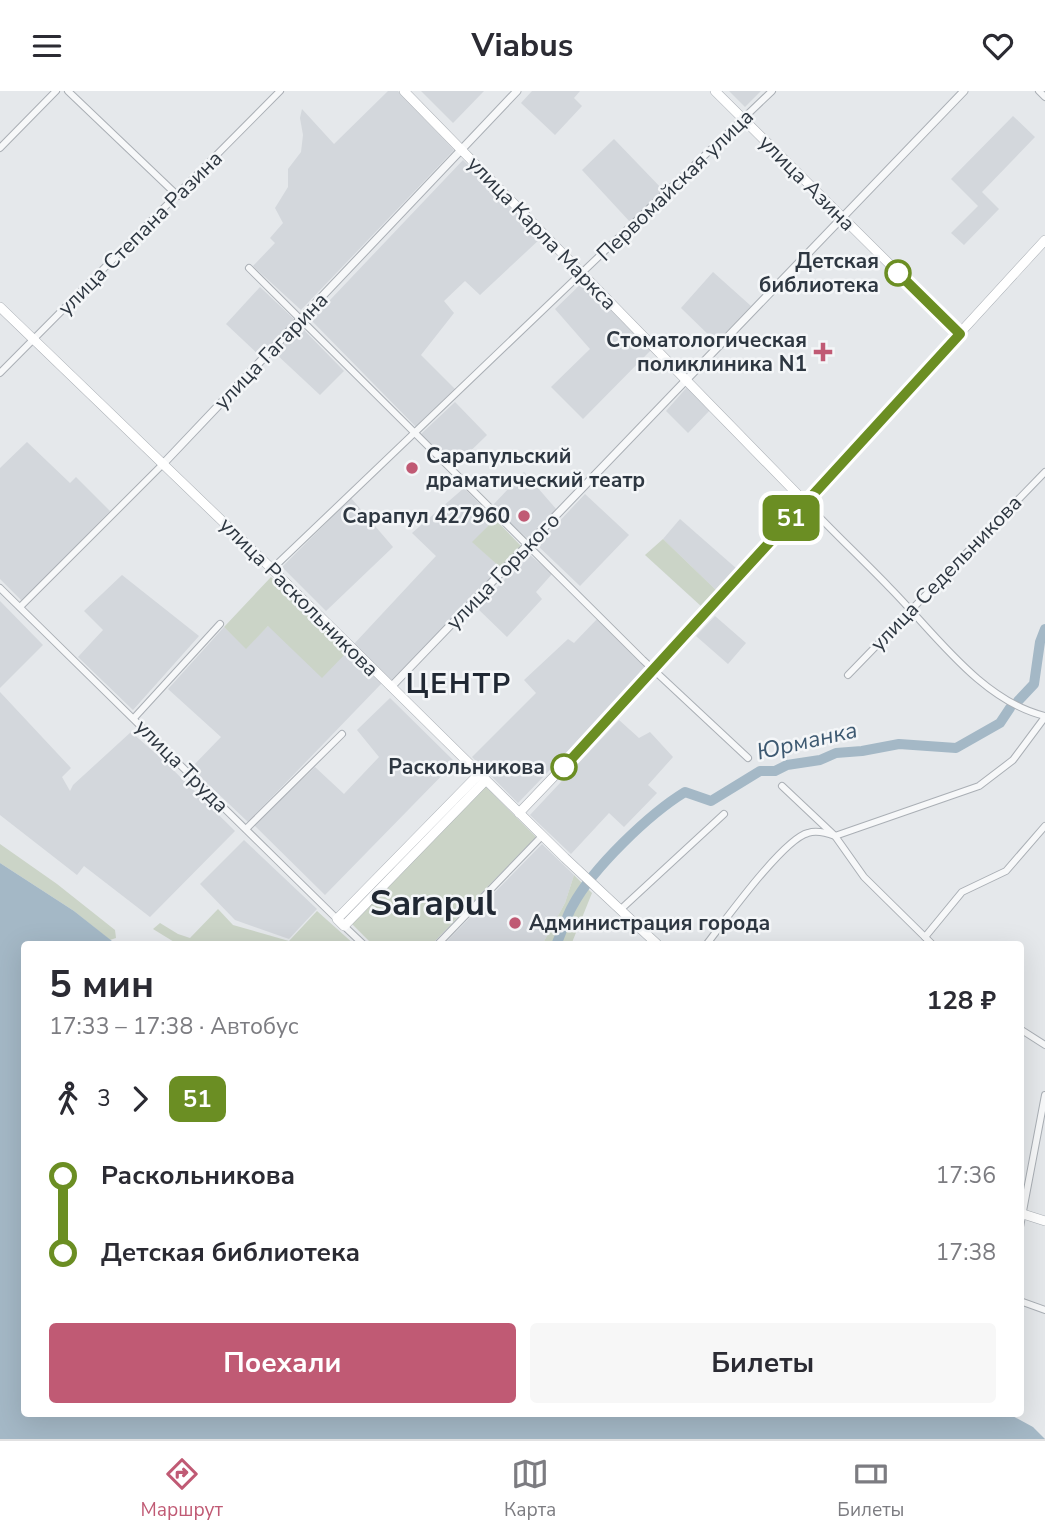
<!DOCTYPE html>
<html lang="ru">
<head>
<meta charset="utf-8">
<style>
	body { margin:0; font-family:"Nunito Sans",sans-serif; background:#f7f7f7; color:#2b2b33; height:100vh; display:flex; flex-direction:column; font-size:26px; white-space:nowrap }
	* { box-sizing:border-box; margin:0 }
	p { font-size:23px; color:#7c7c81 }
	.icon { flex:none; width:38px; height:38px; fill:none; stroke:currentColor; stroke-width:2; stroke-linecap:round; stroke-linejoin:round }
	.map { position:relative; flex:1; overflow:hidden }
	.panel { position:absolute; left:21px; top:850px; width:1003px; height:476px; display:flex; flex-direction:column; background:#fff; border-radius:7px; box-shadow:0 7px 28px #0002 }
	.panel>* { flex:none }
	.badge { padding:0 14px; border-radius:10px; font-size:24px; line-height:46px }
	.map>.badge { position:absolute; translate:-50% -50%; box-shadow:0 0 0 4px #fff }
	.legs { display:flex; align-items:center; gap:10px; height:77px; padding:0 28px; font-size:23px }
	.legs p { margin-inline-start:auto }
	.overview { display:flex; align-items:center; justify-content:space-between; height:119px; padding:0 28px }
	h1 { font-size:38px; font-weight:700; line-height:52px }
	.button { display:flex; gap:14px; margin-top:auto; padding:14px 28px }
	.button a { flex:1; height:80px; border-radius:7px; background:#c05a74; color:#fff; font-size:28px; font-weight:700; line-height:80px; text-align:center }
	.button a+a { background:#f7f7f7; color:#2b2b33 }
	ul { padding:0 28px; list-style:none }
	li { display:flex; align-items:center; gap:24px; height:77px; font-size:26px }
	li i { display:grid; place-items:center; width:10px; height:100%; margin:0 9px; background:currentColor }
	li i::after { content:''; width:18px; height:18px; margin:-9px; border:5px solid; border-radius:50%; background:#fff }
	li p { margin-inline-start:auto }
	li:first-child i { background:linear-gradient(#0000 50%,currentColor 0) }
	li:last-child i { background:linear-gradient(currentColor 50%,#0000 0) }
	header { display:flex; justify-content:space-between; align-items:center; height:91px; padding:0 28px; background:#fff; font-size:32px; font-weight:700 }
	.tabs { display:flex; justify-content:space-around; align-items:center; height:98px; border-top:2px solid #e1e1e2; background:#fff; font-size:19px; color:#7c7c81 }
	.tabs a { display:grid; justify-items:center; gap:4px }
	.tabs .current { color:#c05a74 }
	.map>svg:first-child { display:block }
</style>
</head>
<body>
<header><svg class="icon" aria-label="menu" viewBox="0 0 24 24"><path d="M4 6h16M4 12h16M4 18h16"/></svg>Viabus<svg class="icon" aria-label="heart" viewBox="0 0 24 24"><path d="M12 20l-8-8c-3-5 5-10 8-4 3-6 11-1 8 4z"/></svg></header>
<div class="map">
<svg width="1045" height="1348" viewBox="0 0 1045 1348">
	<rect width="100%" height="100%" fill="#e5e8eb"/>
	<g fill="#d3d7dc">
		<polygon points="388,0 398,0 454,59 301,219 253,175 275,152 270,147 283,132 275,117 288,96 288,78 301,61 303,44 300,27 302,18 334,53"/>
		<polygon points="421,0 484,0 453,32"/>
		<polygon points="532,0 580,0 574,7 582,15 555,44 521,12"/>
		<polygon points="729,0 761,0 745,16"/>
		<polygon points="1013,25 1035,46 982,101 999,118 964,154 951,142 978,115 951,88"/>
		<polygon points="614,48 664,100 631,132 582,79"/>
		<polygon points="463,69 541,147 480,204 465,190 444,210 454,222 421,264 456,299 416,336 311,229"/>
		<polygon points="713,181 751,215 716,251 681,217"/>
		<polygon points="583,191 651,259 583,328 551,296 590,258 555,218"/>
		<polygon points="260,196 296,230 261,266 226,233"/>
		<polygon points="301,236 344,280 320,304 275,262"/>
		<polygon points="688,295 711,318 688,342 666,320"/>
		<polygon points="455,311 487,344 454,376 421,343"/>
		<polygon points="27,351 70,392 76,386 110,420 22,510 0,488 0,377"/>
		<polygon points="524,381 557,419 528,448 492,415"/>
		<polygon points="464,397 495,428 473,451 502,478 392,590 354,553 436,465 412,442"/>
		<polygon points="585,403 629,444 580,495 537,454"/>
		<polygon points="351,407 393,456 326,520 282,476"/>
		<polygon points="680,428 737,478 718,501 663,448"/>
		<polygon points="529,463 552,483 536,501 542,508 507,546 477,517"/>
		<polygon points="122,484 199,545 133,619 78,566 103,539 84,520"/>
		<polygon points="0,510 43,554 0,597"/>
		<polygon points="715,525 746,552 728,573 696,545"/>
		<polygon points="598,527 648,577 518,712 472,666 536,602 524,589 568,548 574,552"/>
		<polygon points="268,535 349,559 382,592 248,731 191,677 221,646 168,598 224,536 246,557"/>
		<polygon points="0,601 71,677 62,686 70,700 73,694 131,641 162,668 235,740 150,826 84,775 77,784 0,724"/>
		<polygon points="390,607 455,671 325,804 254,734 315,676 344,703 379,666 357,639"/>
		<polygon points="619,629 639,647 650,641 673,666 648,694 657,702 624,736 609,722 571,763 530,724"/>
		<polygon points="244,749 317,818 289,848 235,829 200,793"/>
		<polygon points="542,753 574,784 565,812 542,854 443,854"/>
	</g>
	<g fill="#cbd4c7">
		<polygon points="495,428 522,456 502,478 472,451"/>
		<polygon points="663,448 718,501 702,516 645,464"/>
		<polygon points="271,486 349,559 322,587 268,535 246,558 224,536"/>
		<polygon points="485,695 536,746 431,854 373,854 351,832"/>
		<polygon points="0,753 57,793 115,839 116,847 110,849 74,820 0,772"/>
		<polygon points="574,784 592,802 571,854 542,854 565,812"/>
		<polygon points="218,818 233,834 289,850 317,820 355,854 179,854 153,838 160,832 178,843 190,847"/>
	</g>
	<polygon fill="#a4b8c6" points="0,772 74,820 117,854 24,854 24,1323 1009,1323 1033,1336 1045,1348 0,1348"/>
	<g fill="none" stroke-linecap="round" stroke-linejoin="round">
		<g stroke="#a4b8c6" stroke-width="10">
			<polyline points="1018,610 1034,593 1040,551 1045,538"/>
			<path d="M556,854C562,841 566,826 573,814C593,777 649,723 685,701L711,710L760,680H775L787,674L820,669L836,662L862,660L899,653L956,657L1000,632L1010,617"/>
		</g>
		<g stroke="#aaafb5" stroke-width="8">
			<g id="minor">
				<polyline points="68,0 178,105"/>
				<polyline points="1039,0 1045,6"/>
				<polyline points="0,57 56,0"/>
				<polyline points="249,177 643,569 748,667"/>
				<polyline points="0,282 280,0"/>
				<path d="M805,411C832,440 861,467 889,496C933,540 981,610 1045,625"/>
				<polyline points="272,478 772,0"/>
				<polyline points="0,497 337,828"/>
				<polyline points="20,516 163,373"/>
				<polyline points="848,584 1045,381"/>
				<polyline points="134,627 220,533"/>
				<polyline points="782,695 835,745 864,786 933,854"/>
				<polyline points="246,738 342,643"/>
				<polyline points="620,819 724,723"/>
				<polyline points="344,835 364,854"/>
				<polyline points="925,846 962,801 1006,780 1045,735"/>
				<polyline points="437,854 542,745"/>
				<path d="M706,854C724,831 783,748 808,742C817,739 827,742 835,745L979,695L1013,669L1045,626"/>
				<polyline points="1020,938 1045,954"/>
				<polyline points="1020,1136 1045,1004"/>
				<polyline points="1020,1210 1045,1219"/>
			</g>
		</g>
		<g stroke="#aaafb5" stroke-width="9">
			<g id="tertiary">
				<polyline points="163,373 517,0"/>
				<polyline points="391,596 964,0"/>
			</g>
		</g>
		<g stroke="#aaafb5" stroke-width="10">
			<g id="secondary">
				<polyline points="404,0 805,411"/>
				<polyline points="715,0 960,243"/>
				<polyline points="0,216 272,478 565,767 658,854"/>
				<polyline points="479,683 337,828 344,835 485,690"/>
				<polyline points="519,722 563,676 1045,149"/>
				<polyline points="1020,1122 1045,1130"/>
			</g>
		</g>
		<use href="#minor" stroke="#f7f8f9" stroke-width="6"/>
		<use href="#tertiary" stroke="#f7f8f9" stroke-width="7"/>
		<use href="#secondary" stroke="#fff" stroke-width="9"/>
	</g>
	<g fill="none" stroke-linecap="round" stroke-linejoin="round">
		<g stroke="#fff" stroke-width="16">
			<polyline id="line-1" points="564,676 960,243 898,182"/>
		</g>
		<use href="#line-1" stroke="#6b8e23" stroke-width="10"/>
	</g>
	<g fill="#fff" stroke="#6b8e23" stroke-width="3.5">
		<circle cx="898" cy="182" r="12"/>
		<circle cx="564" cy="676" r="12"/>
	</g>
	<g fill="#c05a74" stroke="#f4f6f8" stroke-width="2.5">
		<path d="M819.5 250.5h7v7h7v7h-7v7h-7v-7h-7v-7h7z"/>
		<circle cx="412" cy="377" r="7"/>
		<circle cx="524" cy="425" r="7"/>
		<circle cx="515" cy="832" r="7"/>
	</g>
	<g text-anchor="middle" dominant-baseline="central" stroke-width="5" stroke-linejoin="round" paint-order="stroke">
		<g font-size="21" fill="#2e3741" stroke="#f4f6f8">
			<text transform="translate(807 92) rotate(45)">улица Азина</text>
			<text transform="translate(675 94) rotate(-44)">Первомайская улица</text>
			<text transform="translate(140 142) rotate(-45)">улица Степана Разина</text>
			<text transform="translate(542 142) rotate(46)">улица Карла Маркса</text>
			<text transform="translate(271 260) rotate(-46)">улица Гагарина</text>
			<text transform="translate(503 480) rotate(-46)">улица Горького</text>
			<text transform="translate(946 482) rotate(-46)">улица Седельникова</text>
			<text transform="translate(299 506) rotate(45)">улица Раскольникова</text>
			<text transform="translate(182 675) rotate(45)">улица Труда</text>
		</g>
		<g font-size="21" font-weight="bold" fill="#2e3741" stroke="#f4f6f8" text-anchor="end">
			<text x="879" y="170">Детская<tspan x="879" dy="24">библиотека</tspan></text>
			<text x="545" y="676">Раскольникова</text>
		</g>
		<g font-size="21" font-weight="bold" fill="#2e3741" stroke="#f4f6f8" text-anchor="end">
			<text x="807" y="249">Стоматологическая<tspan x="807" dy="24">поликлиника N1</tspan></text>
			<text x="426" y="365" text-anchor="start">Сарапульский<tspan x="426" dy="24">драматический театр</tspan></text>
			<text x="510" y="425">Сарапул 427960</text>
			<text x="529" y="832" text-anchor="start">Администрация города</text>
		</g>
		<g font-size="23" font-style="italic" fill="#3d5971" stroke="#f4f6f8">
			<text transform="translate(807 650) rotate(-13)">Юрманка</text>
		</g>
		<g font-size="28" font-weight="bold" letter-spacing="2" fill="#202833" stroke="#f4f6f8">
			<text x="459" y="593">ЦЕНТР</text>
		</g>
		<g font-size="35" font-weight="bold" fill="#202833" stroke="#f4f6f8">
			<text x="433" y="812">Sarapul</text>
		</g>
	</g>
</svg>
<b class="badge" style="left:791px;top:427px;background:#6b8e23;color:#fff">51</b>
<section class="panel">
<div class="overview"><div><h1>5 мин</h1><p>17:33 – 17:38 · Автобус</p></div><b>128 ₽</b></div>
<div class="legs"><svg class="icon" aria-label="walk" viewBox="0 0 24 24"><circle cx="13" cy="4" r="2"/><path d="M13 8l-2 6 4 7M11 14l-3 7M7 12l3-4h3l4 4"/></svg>3<svg class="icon" aria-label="forward" viewBox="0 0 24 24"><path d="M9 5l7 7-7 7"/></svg><b class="badge" style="background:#6b8e23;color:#fff">51</b></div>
<ul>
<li><i style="color:#6b8e23"></i><b>Раскольникова</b><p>17:36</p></li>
<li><i style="color:#6b8e23"></i><b>Детская библиотека</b><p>17:38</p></li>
</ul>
<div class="button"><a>Поехали</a><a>Билеты</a></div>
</section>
</div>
<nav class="tabs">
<a class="current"><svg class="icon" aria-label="directions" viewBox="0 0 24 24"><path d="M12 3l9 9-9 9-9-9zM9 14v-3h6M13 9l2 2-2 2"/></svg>Маршрут</a>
<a><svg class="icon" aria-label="map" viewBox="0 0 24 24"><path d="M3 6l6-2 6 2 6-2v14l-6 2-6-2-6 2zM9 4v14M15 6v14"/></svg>Карта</a>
<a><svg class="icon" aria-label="tickets" viewBox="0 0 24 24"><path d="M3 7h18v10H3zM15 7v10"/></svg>Билеты</a>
</nav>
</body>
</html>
